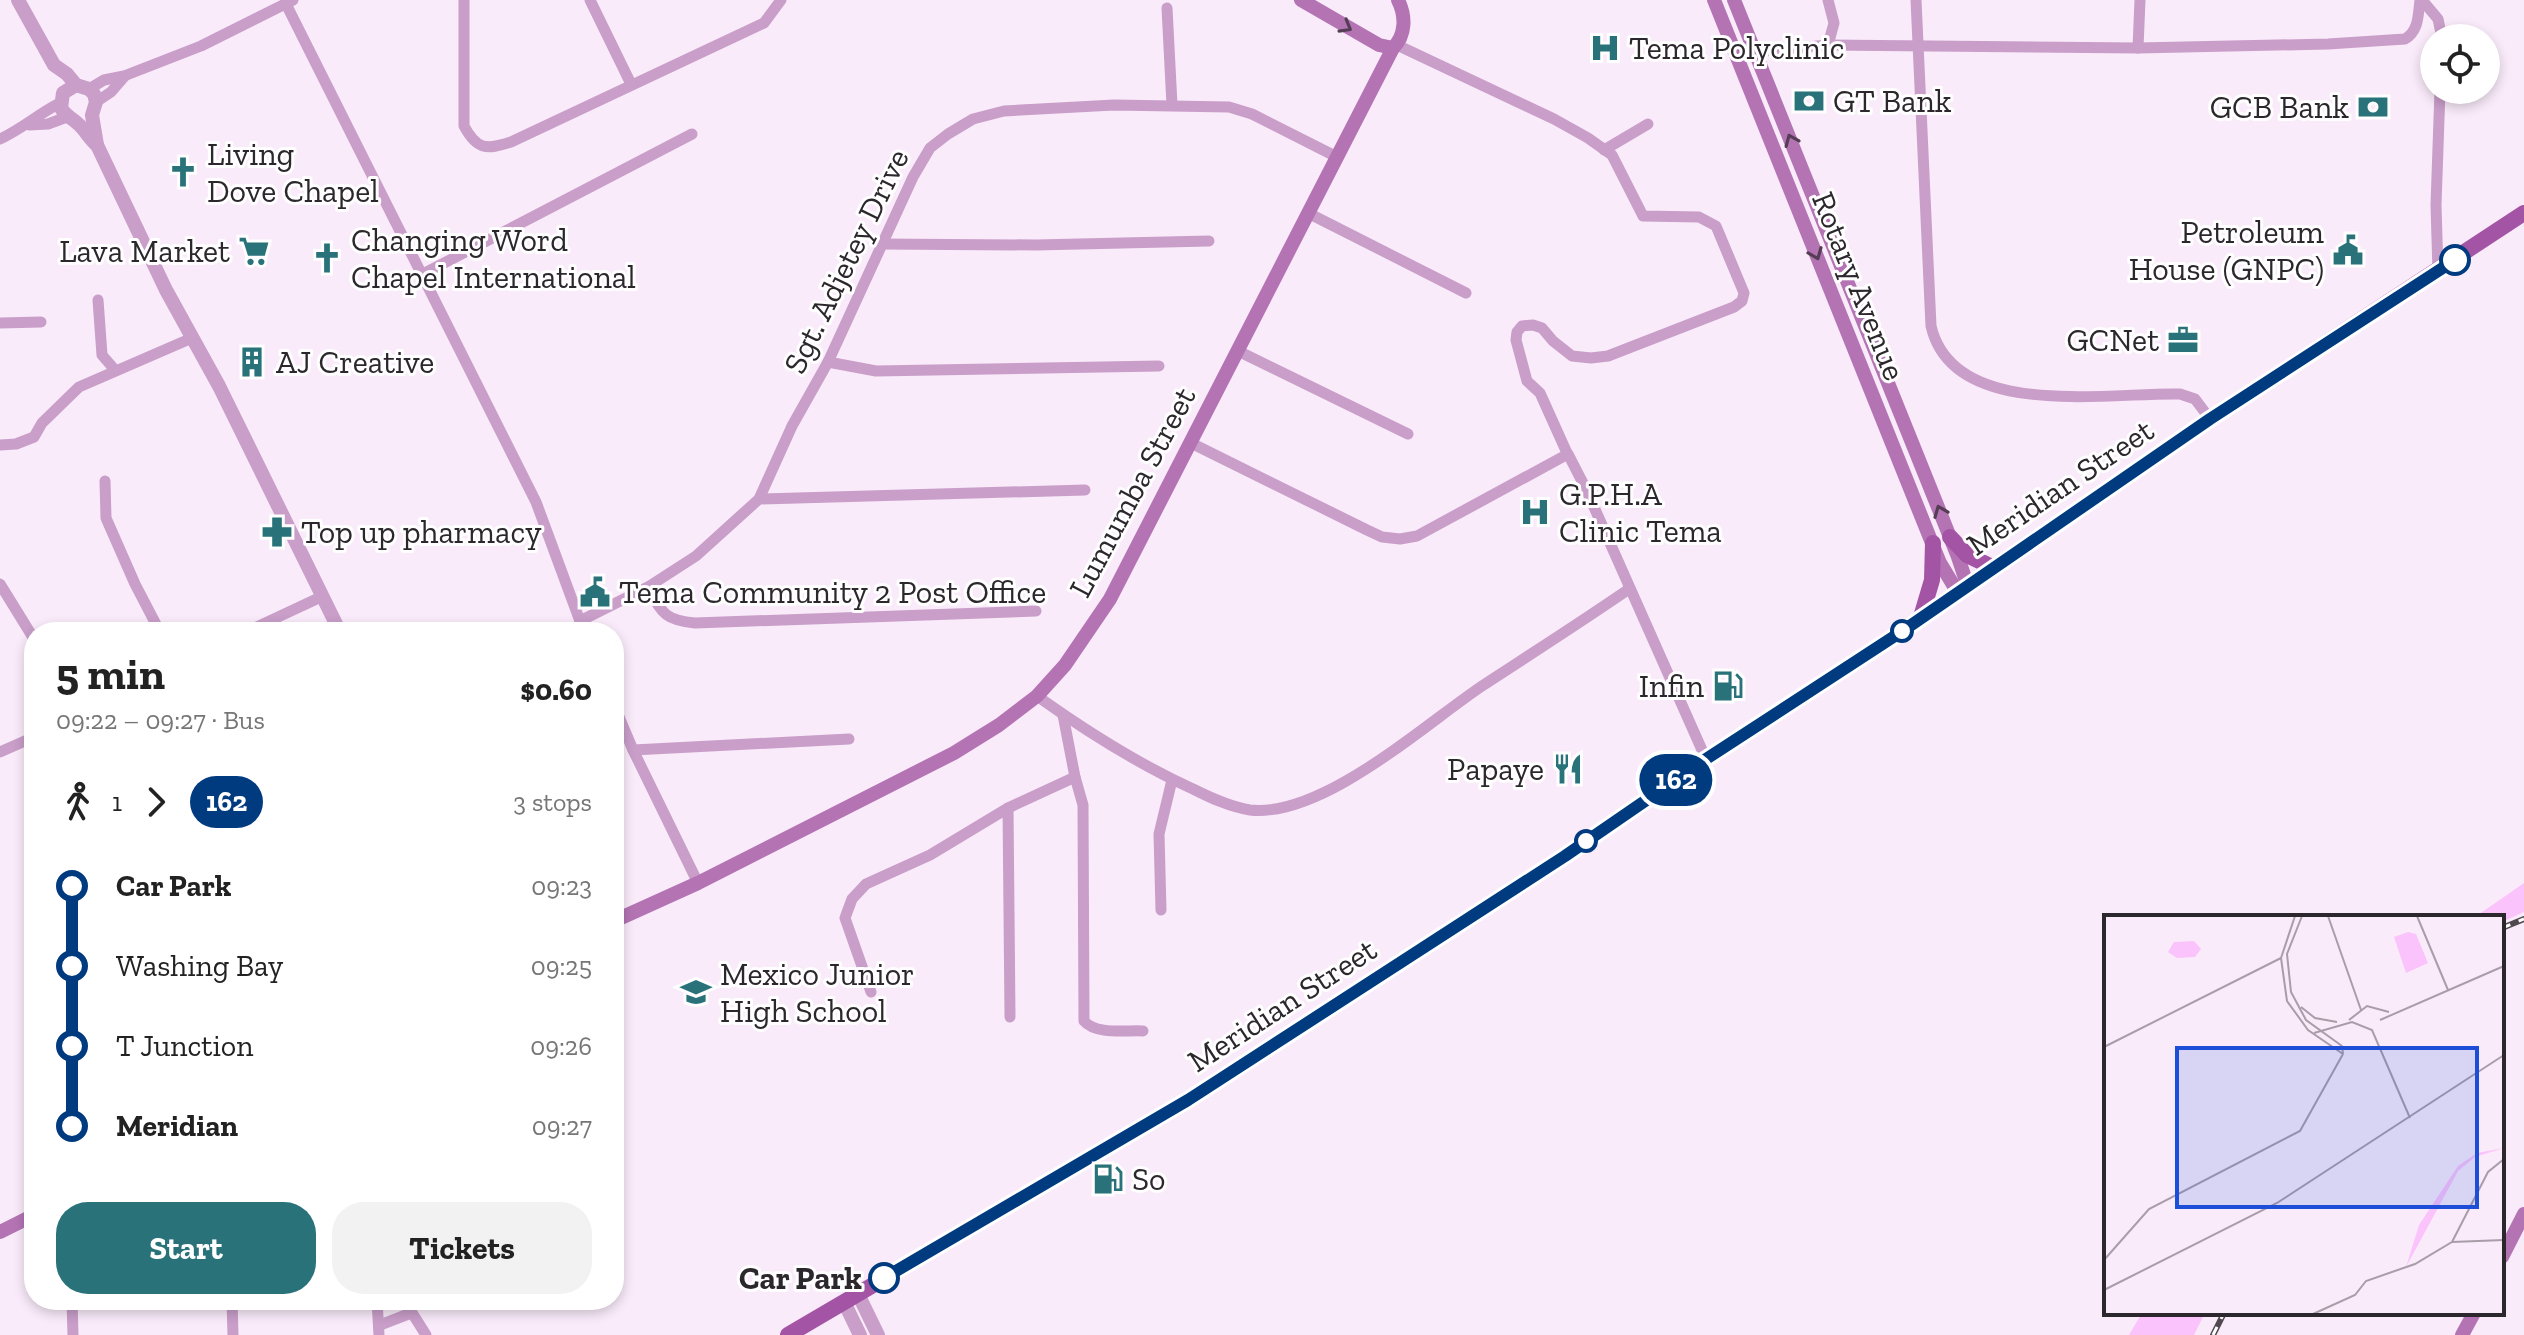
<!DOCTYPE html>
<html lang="en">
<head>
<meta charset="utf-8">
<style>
	body { margin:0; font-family:"Zilla Slab",serif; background:#f2f2f2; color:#222; height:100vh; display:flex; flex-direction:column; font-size:30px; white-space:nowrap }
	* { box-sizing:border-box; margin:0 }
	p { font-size:26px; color:#767676 }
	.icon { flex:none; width:44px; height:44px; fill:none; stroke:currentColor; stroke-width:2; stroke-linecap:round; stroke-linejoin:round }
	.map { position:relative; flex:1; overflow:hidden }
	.side { position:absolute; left:24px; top:622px; width:600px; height:688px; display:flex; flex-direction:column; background:#fff; border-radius:32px; box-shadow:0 4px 12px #0003 }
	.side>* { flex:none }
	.badge { padding:0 16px; border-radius:26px; font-size:28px; line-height:52px }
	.buttons { position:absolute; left:2420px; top:24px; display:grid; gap:16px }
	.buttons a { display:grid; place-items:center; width:80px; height:80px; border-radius:50%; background:#fff; box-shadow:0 4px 12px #0003; font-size:40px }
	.map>.badge { position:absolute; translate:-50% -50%; box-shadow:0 0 0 4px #fff }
	.legs { display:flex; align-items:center; gap:12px; height:88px; padding:0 32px; font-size:26px }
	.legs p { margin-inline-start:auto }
	.headline { display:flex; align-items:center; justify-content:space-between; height:136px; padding:0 32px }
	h1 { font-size:44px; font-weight:700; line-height:60px }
	.action { display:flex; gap:16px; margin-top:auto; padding:16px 32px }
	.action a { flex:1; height:92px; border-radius:32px; background:#29727a; color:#fff; font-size:32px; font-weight:700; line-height:92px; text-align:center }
	.action a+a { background:#f2f2f2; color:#222 }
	ul { padding:0 32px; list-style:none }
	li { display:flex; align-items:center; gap:28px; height:80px; font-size:30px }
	li i { display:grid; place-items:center; width:12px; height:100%; margin:0 10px; background:currentColor }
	li i::after { content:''; width:20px; height:20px; margin:-10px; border:6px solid; border-radius:50%; background:#fff }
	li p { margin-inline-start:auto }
	li:first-child i { background:linear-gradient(#0000 50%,currentColor 0) }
	li:last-child i { background:linear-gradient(currentColor 50%,#0000 0) }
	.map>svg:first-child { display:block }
</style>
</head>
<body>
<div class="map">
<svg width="2524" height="1335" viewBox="0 0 2524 1335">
	<rect width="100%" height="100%" fill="#faebfa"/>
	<g fill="#fbc3fb">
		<polygon points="2524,883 2524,912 2502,922 2502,917 2475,917"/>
		<polygon points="2142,1313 2205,1313 2194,1335 2129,1335"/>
	</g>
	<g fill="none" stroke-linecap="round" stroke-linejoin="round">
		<g stroke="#c99ec9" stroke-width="11">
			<path d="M464,0V126C477,150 486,150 511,142L764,23L781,0"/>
			<polyline points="590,0 631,84"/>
			<path d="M1916,0L1931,326C1953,421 2109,392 2180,394L2195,399L2210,419"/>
			<polyline points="2422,0 2438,19 2442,38"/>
			<polyline points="286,4 536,502 584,632"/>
			<polyline points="1167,8 1172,105"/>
			<polyline points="1397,45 1554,119 1588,138 1612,155 1643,216 1699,217 1716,226 1744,293 1742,301 1734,307 1608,356 1591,358 1572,356 1553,341 1542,328 1533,325 1522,326 1517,332 1516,340 1527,381 1540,393 1567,453"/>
			<polyline points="1828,45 2138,48 2140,0"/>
			<path d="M2138,48L2328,44L2405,39C2419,31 2418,15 2420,0"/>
			<polyline points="1754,52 1828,45 1834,23 1828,0"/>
			<polyline points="89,89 104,80 124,76 201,46 293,0"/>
			<polyline points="96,102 111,92 124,77"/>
			<polyline points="29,125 48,124 67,117"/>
			<path d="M0,139C22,129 38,114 60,103"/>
			<polyline points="1604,150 1648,124"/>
			<polyline points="1308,213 1466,293"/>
			<polyline points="880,244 1036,245 1209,241"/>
			<polyline points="2438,272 2436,205 2440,90"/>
			<polyline points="423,274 692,134"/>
			<polyline points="98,300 102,355 115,370"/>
			<polyline points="0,323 41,322"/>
			<polyline points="1238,351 1408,434"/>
			<polyline points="828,362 876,371 1159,366"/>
			<polyline points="1191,443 1367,530 1382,537 1400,539 1417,536 1568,454 1586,489 1706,759"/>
			<polyline points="0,445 16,444 34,437 42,423 79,387 192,338"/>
			<polyline points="105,481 106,518 135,584 160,632"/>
			<polyline points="759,499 1085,490"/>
			<polyline points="0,584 34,639"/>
			<path d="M648,587C662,613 664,620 695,623L1036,611"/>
			<polyline points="580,621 648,587 696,556 759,499 792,426 828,362 913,177 930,148 948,134 973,119 1004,111 1114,105 1229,107 1252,114 1337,157"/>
			<polyline points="246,632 323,596"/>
			<path d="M1037,696C1086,731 1138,764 1193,789C1211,798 1230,807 1250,810C1322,818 1424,725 1482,686C1531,654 1581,622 1629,589"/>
			<polyline points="614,705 633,750 698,883"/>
			<path d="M1063,715L1075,777L1083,805L1084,1021C1096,1035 1126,1030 1143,1031"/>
			<polyline points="633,750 849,739"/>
			<polyline points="0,752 34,737"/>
			<polyline points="1008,808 1010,1017"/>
			<polyline points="1161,910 1159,834 1172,780"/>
			<polyline points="871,992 845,918 852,899 866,884 930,855 1008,808 1075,777"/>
			<polyline points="72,1300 73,1335"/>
			<polyline points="232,1300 233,1335"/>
			<polyline points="377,1300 379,1335"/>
			<polyline points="404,1300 426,1335"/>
			<polyline points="380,1325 411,1313"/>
		</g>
		<g stroke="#c99ec9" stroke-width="14">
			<polyline points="18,0 54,65 67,74 76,85 89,89 94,94 96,102 92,115 97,145 166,290 219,386 340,632"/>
			<path d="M76,85L63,93L61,108C66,117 71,117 77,123C85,129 89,139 97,145"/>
			<polyline points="858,1294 878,1335"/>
			<polyline points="844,1302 860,1335"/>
		</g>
		<g stroke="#b474b4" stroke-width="14">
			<polyline points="1301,0 1379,45 1393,48"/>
			<polyline points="1714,0 1940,563 1957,591"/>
			<polyline points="1734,0 1958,557 1967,584"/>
			<path d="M614,921L698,883L954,753L999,725L1037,696L1065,665L1110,599L1393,48C1406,35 1406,16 1398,0"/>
			<polyline points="0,1232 34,1215"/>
			<polyline points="2502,1257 2524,1214"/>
			<polyline points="2462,1335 2474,1313"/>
		</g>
		<g stroke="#a354a5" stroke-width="16">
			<polyline points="1950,537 1967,555 1992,567"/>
			<polyline points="1921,617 1932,580 1933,543"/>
			<polyline points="788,1335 1188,1100 1565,856 1706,759 1888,640 2210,419 2524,213"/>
		</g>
		<g stroke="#504950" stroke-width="6">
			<g id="rail">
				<polyline points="2502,928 2524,919"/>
				<polyline points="2213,1335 2224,1313"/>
			</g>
		</g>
		<use href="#rail" stroke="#fefefe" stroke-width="3" stroke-dasharray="9" stroke-linecap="butt"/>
	</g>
	<defs><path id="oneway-chevron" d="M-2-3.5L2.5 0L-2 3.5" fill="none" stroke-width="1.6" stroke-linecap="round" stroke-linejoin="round" transform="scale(2)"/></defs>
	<g stroke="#553e55">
		<use href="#oneway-chevron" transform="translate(1346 27) rotate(30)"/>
		<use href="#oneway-chevron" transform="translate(1791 140) rotate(-113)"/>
		<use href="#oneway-chevron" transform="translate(1816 254) rotate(68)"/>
		<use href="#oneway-chevron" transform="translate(1940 511) rotate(-112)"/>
	</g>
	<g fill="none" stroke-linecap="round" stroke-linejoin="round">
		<g stroke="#fff" stroke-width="18">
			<polyline id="line-1" points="884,1278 1188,1100 1565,856 1706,759 1904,630 2210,419 2455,260"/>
		</g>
		<use href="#line-1" stroke="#003b80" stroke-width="12"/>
	</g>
	<defs>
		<g id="hospital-bare" transform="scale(2.4)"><path d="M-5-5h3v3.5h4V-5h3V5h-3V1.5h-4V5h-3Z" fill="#29727a" stroke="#fefefe" stroke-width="2.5" paint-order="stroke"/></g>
		<g id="bank-bare" transform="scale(2.4)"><path d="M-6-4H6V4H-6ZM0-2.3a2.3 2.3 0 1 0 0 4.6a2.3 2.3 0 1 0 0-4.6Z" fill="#29727a" stroke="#fefefe" stroke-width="2.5" paint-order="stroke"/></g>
		<g id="church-bare" transform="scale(2.4)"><path d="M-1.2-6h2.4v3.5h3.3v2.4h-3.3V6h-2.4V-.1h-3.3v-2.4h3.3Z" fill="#29727a" stroke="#fefefe" stroke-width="2.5" paint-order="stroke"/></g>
		<g id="civic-bare" transform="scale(2.4)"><path d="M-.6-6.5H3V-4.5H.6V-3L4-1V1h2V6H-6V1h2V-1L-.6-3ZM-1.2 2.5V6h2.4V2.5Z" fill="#29727a" stroke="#fefefe" stroke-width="2.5" paint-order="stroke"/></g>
		<g id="supermarket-bare" transform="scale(2.4)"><path d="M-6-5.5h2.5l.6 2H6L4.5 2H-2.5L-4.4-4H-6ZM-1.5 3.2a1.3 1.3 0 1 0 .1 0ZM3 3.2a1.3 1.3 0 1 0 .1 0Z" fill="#29727a" stroke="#fefefe" stroke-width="2.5" paint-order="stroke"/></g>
		<g id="office-bare" transform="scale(2.4)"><path d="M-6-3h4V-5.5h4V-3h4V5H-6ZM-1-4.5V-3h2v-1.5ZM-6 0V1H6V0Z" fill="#29727a" stroke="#fefefe" stroke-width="2.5" paint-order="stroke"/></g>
		<g id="building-bare" transform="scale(2.4)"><path d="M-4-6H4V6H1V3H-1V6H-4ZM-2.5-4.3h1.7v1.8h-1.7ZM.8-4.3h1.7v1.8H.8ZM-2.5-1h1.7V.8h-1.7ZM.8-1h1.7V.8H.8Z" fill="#29727a" stroke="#fefefe" stroke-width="2.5" paint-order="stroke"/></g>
		<g id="pharmacy-bare" transform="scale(2.4)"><path d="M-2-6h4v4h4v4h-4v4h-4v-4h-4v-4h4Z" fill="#29727a" stroke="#fefefe" stroke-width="2.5" paint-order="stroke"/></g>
		<g id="fuel-bare" transform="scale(2.4)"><path d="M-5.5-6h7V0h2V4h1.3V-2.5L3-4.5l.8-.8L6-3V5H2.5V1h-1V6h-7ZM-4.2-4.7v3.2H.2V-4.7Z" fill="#29727a" stroke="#fefefe" stroke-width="2.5" paint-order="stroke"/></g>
		<g id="restaurant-bare" transform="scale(2.4)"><path d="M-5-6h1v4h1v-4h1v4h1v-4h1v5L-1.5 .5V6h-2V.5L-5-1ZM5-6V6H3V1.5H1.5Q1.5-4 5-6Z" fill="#29727a" stroke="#fefefe" stroke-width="2.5" paint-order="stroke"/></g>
		<g id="school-bare" transform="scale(2.4)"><path d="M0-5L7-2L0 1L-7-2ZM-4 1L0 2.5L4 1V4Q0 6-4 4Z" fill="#29727a" stroke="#fefefe" stroke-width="2.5" paint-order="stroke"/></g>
	</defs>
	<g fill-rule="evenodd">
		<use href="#hospital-bare" x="1605" y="48"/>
		<use href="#bank-bare" x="1809" y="101"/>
		<use href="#bank-bare" x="2373" y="107"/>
		<use href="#church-bare" x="183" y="172"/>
		<use href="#civic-bare" x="2348" y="250"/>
		<use href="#supermarket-bare" x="254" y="251"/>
		<use href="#church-bare" x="327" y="258"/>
		<use href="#office-bare" x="2183" y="340"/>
		<use href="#building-bare" x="252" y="362"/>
		<use href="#hospital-bare" x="1535" y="512"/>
		<use href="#pharmacy-bare" x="277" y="532"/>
		<use href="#civic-bare" x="595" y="592"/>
		<use href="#fuel-bare" x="1728" y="686"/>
		<use href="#restaurant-bare" x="1568" y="769"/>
		<use href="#school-bare" x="696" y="992"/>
		<use href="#fuel-bare" x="1108" y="1179"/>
	</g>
	<g fill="#fff" stroke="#003b80" stroke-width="4">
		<circle cx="2455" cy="260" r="14"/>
		<circle cx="1902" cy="631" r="10"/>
		<circle cx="1586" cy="841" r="10"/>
		<circle cx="884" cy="1278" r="14"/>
	</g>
	<g text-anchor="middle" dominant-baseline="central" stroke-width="6" stroke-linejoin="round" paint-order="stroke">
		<g font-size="32" fill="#2c272c" stroke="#fefefe" text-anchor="start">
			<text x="1629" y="48">Tema Polyclinic</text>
			<text x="1833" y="101">GT Bank</text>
			<text x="2349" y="107" text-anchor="end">GCB Bank</text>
			<text x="207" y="154">Living<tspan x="207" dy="37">Dove Chapel</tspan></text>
			<text x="2324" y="232" text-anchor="end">Petroleum<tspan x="2324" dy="37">House (GNPC)</tspan></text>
			<text x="351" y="240">Changing Word<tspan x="351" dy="37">Chapel International</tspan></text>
			<text x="230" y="251" text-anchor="end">Lava Market</text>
			<text x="2159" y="340" text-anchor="end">GCNet</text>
			<text x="276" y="362">AJ Creative</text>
			<text x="1559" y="494">G.P.H.A<tspan x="1559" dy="37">Clinic Tema</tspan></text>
			<text x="301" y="532">Top up pharmacy</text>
			<text x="619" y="592">Tema Community 2 Post Office</text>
			<text x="1704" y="686" text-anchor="end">Infin</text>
			<text x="1544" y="769" text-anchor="end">Papaye</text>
			<text x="720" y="974">Mexico Junior<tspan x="720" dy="37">High School</tspan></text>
			<text x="1132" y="1179">So</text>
		</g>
		<g font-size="32" fill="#2c272c" stroke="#fefefe">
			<text transform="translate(846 261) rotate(-64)">Sgt. Adjetey Drive</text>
			<text transform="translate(1859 286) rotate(68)">Rotary Avenue</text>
			<text transform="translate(2060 487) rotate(-34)">Meridian Street</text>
			<text transform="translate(1132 492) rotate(-62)">Lumumba Street</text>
			<text transform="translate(1282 1005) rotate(-33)">Meridian Street</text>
		</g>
		<g font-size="32" font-weight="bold" fill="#2c272c" stroke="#fefefe" text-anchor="end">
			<text x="862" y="1278">Car Park</text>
		</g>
	</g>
	<g transform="translate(2104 915)">
		<rect width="400" height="400" fill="#faebfa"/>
		<path d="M304,17L312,19L324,48L302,58L290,22ZM90,26L97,34L91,42L73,43L64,37L70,27ZM400,233L371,242L354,256L302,352L315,310L354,251L373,238Z" fill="#fbc3fb"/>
		<path fill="none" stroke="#a89da8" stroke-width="2" d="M191,1L177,43L183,86L204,115L239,139M198,1L183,39L187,77L202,105L238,131L239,139M224,1L257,95M313,1L344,75M197,92L211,103L233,107M245,105L263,91L285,97M276,105L400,51M210,118L248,107L268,115L306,203M0,132L177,43M348,327L384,257L400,244M0,345L45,294L196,216L239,139M0,375L173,288L400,140M209,399L251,380L262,366L311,349L348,327L400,325"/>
		<path fill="#1d4ed8" fill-opacity="0.15" stroke="#1d4ed8" stroke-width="4" d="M73,133H373V292H73Z"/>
		<rect width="400" height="400" fill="none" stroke="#2c272c" stroke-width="4"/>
	</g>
</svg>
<div class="buttons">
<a><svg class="icon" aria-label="locate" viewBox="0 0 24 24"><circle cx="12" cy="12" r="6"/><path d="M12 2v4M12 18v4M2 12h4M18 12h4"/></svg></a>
</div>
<b class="badge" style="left:1676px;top:780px;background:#003b80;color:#fff">162</b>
<section class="side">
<div class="headline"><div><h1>5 min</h1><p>09:22 – 09:27 · Bus</p></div><b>$0.60</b></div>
<div class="legs"><svg class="icon" aria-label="walk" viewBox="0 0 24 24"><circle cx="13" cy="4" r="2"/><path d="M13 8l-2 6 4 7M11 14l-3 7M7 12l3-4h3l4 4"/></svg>1<svg class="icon" aria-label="forward" viewBox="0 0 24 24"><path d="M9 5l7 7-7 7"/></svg><b class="badge" style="background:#003b80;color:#fff">162</b><p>3 stops</p></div>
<ul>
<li><i style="color:#003b80"></i><b>Car Park</b><p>09:23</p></li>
<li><i style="color:#003b80"></i><span>Washing Bay</span><p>09:25</p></li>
<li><i style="color:#003b80"></i><span>T Junction</span><p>09:26</p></li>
<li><i style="color:#003b80"></i><b>Meridian</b><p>09:27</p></li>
</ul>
<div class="action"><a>Start</a><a>Tickets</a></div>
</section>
</div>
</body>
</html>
